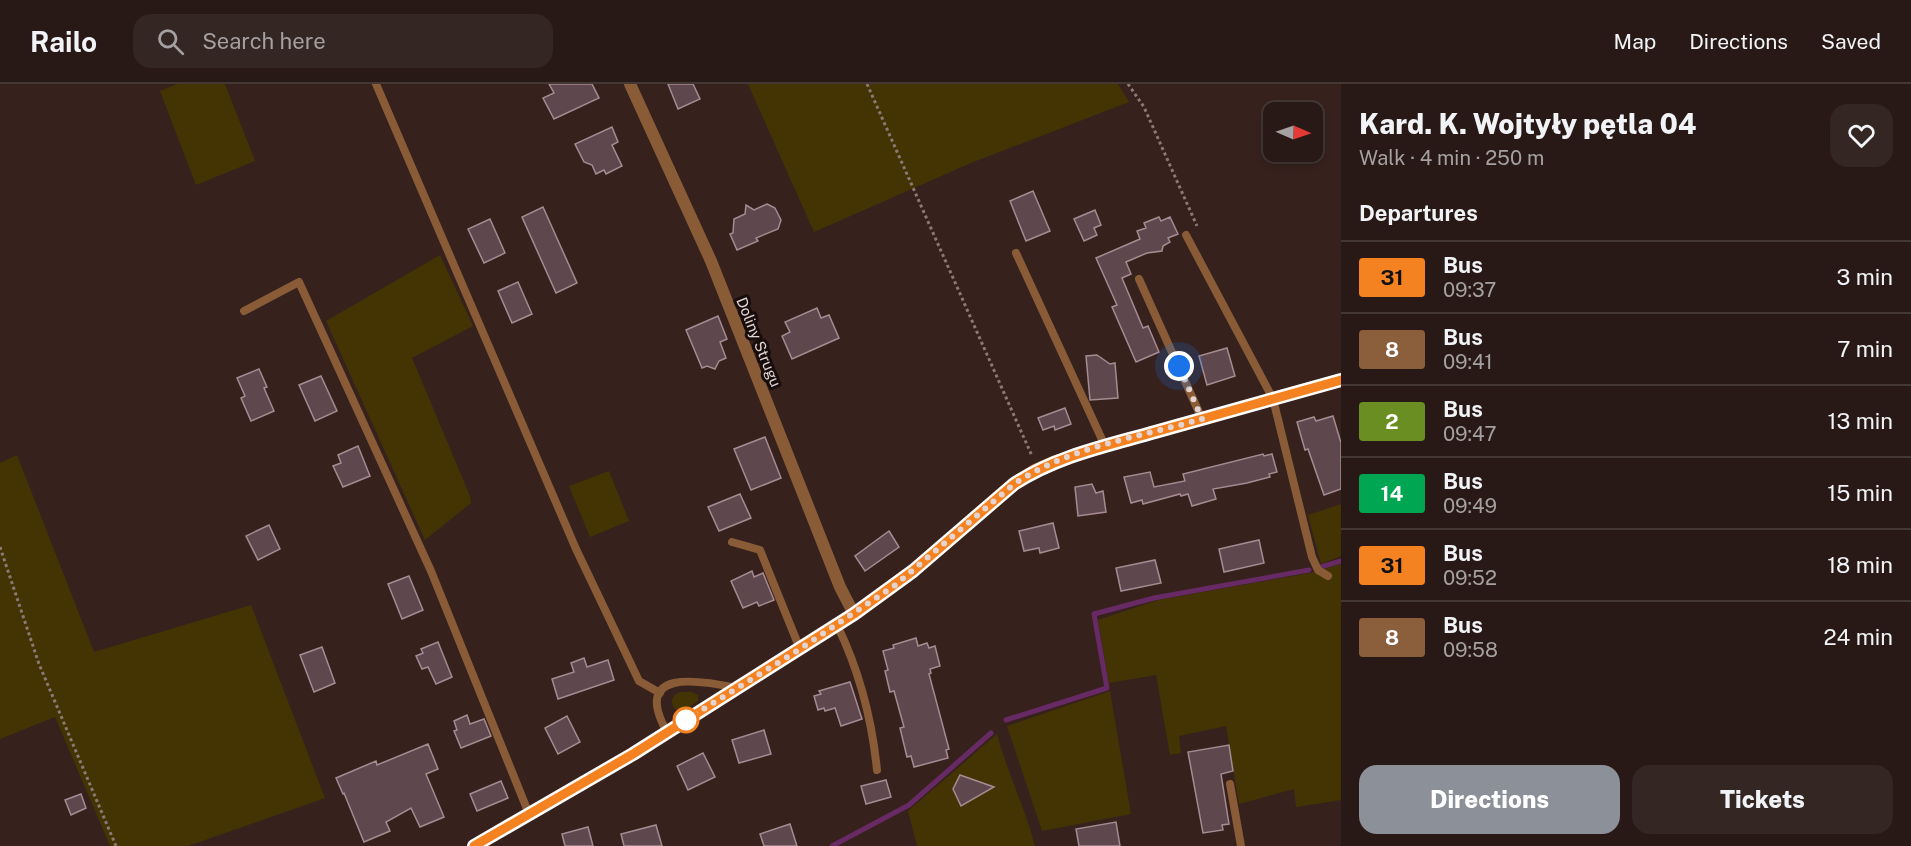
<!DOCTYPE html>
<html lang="en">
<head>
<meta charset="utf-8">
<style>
	body { margin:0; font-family:"Public Sans",sans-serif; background:#342623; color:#f1f3f6; height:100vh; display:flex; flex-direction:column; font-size:22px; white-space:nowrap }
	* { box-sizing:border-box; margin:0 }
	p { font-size:20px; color:#a5a0a1 }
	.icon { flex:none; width:33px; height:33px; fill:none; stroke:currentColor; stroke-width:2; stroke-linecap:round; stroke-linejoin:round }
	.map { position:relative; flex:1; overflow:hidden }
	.sheet { display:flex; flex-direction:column; background:#281916; width:570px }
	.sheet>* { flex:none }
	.badge { padding:0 12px; border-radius:4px; font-size:21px; line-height:39px }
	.needle { width:39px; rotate:92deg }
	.buttons { position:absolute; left:1263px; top:18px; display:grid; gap:12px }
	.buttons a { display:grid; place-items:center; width:60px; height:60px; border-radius:12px; background:#281916; box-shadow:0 3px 9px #0003,0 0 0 2px #443835; font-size:30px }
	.you { position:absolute; width:30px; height:30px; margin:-15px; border:4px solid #fff; border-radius:50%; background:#1a73e8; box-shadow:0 0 0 9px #1a73e833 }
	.map>.badge { position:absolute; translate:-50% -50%; box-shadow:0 0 0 3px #fff }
	h2 { padding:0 18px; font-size:22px; line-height:54px }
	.round { display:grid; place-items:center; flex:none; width:63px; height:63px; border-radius:18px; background:#342623 }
	.overview { display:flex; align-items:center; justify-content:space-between; height:102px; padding:0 18px }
	h1 { font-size:28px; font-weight:800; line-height:45px }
	.action { display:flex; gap:12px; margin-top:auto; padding:12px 18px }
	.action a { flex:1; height:69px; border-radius:18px; background:#8c9099; color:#fff; font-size:24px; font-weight:800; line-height:69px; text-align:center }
	.action a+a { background:#342623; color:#f1f3f6 }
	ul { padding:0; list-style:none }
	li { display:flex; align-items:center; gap:18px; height:72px; padding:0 18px; border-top:2px solid #443835 }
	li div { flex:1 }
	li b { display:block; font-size:22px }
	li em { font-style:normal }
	li .badge { min-width:66px; font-weight:700; text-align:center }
	header { display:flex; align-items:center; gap:36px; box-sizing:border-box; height:84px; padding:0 30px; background:#281916; border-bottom:2px solid #443835 }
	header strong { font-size:28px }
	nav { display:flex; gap:33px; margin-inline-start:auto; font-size:21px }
	.search { width:420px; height:54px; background:#342623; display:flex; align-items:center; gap:15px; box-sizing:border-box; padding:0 21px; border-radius:18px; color:#a5a0a1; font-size:22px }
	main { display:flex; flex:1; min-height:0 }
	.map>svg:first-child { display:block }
</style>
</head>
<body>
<header>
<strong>Railo</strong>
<div class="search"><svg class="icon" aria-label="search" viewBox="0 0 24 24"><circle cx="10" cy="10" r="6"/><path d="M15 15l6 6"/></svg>Search here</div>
<nav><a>Map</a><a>Directions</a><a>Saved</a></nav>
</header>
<main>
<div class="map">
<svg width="1341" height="762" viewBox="0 0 1341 762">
	<rect width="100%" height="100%" fill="#36211d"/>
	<g fill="#443404">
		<polygon points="177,0 225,0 255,77 196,101 160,7"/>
		<polygon points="748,0 1118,0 1129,18 971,79 814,148"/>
		<polygon points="440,171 473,242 412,274 470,412 471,419 425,456 326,237"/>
		<polygon points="17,371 94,568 251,521 325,714 188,762 110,762 55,633 0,655 0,379"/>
		<polygon points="609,387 629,437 590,453 569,402"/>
		<polygon points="1341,420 1341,472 1321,480 1308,431"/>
		<polygon points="1341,480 1341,716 1296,723 1294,705 1239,720 1226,642 1179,652 1181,669 1170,671 1156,591 1109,599 1098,536 1158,516 1310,489"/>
		<polygon points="1110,607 1131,730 1042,747 1007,642"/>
		<path d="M681,608H692L698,611V617L687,625H675C669,618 672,610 681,608Z"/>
		<path d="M997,650C1007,688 1025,723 1035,762H917L908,727Z"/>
	</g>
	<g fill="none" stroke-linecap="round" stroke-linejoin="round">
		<g stroke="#672a64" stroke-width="5">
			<polyline points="1321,483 1341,477"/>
			<polyline points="1006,636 1107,604 1094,530 1154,514 1309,486"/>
			<polyline points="832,762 909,721 991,649"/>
		</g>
	</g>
	<g fill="#5f474e" stroke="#a68b92" stroke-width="1.5">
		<polygon points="549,0 592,0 599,14 554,35 543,14 554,9"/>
		<polygon points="668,0 693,0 700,15 678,25"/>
		<polygon points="612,43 618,58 612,61 622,82 606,90 604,86 596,90 592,81 584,78 575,60"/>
		<polygon points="1033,107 1050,147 1026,157 1010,117"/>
		<polygon points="767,120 775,124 781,136 778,145 756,154 758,157 737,166 730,150 733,149 734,135 745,130 746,121 754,126"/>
		<polygon points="543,123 577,199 556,209 522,133"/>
		<polygon points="1095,126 1101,141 1094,144 1097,151 1084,157 1074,135"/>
		<polygon points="1159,133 1161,137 1170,133 1178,150 1168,154 1170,158 1163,162 1162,167 1147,169 1126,178 1131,190 1122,194 1143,244 1148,242 1159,268 1136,278 1112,223 1117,221 1096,174 1140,155 1137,147 1146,144 1144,139"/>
		<polygon points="490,135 505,169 484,179 468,145"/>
		<polygon points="518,198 532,230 512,239 498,207"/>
		<polygon points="817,224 821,234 829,231 839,254 792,275 782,252 790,248 785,238"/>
		<polygon points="718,232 727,255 720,258 726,274 719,277 715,285 707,282 702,284 686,246"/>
		<polygon points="1227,264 1235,292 1207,301 1199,272"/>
		<polygon points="1097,271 1110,280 1115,279 1118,314 1090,316 1086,272"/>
		<polygon points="259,285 267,303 264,304 274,327 251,337 241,314 245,312 237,294"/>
		<polygon points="321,292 337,327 315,337 299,301"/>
		<polygon points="1065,324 1071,340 1055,346 1054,342 1043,346 1038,334"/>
		<polygon points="1333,332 1341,359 1341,405 1324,411 1308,365 1305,366 1297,338 1314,333 1316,337"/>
		<polygon points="765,353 781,394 751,406 734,365"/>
		<polygon points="358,362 370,392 343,403 333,382 341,379 338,371"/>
		<polygon points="1263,370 1264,372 1272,370 1277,388 1269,390 1270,393 1247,399 1213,405 1216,415 1192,422 1188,410 1181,412 1180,410 1143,420 1142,416 1131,419 1124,393 1150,388 1154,403 1185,397 1183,390"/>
		<polygon points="1092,400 1096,409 1103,407 1106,428 1078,432 1075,403"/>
		<polygon points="740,410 751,434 719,447 708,423"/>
		<polygon points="1053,439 1059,464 1040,469 1039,464 1024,467 1019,447"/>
		<polygon points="269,441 280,465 258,476 246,452"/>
		<polygon points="889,447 899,463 865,487 855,472"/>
		<polygon points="1259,456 1264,479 1224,488 1219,465"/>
		<polygon points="1155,476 1161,499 1121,507 1116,484"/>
		<polygon points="752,487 754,493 763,489 774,516 759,522 757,518 743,524 731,497"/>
		<polygon points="409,492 423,526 402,535 388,500"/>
		<polygon points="916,554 918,562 927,559 929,564 935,562 940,582 930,585 931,589 929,590 949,665 946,666 948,674 914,683 911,672 907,673 900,644 904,643 894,607 890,608 885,587 888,586 883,567 894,564 893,561"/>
		<polygon points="438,558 452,593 436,600 428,583 422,585 416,572 423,569 421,565"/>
		<polygon points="322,563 335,599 314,608 300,571"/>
		<polygon points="584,574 587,583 608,576 614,596 558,615 552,595 574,588 571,579"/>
		<polygon points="850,598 862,635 841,642 835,624 825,627 824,624 818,626 814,612 821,610 819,607"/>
		<polygon points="467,631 470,640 484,635 491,652 461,664 454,647 457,646 454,637"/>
		<polygon points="567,632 580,658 558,670 545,644"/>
		<polygon points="764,646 771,670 739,679 732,656"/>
		<polygon points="428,660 438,685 426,690 444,733 420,743 411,724 386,738 390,747 364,758 344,709 343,710 336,694 376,677 377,681"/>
		<polygon points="1229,661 1233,687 1221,690 1229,740 1222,741 1223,746 1203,749 1188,668"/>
		<polygon points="703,669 715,693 688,706 677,682"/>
		<polygon points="960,691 994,703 961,722 953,705"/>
		<polygon points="886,696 891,713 866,720 861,702"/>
		<polygon points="501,697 508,714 477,727 470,710"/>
		<polygon points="81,710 86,724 71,731 65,716"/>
		<polygon points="1116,738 1120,762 1079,762 1076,745"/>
		<polygon points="790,740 797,762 764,762 760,750"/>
		<polygon points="656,741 662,762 624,762 621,750"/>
		<polygon points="588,743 593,762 565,762 562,750"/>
	</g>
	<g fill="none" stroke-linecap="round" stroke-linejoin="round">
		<g stroke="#8b7976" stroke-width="3" stroke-dasharray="3 3" stroke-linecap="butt">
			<polyline points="867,0 1032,372"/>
			<polyline points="1128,0 1144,23 1197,142"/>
			<polyline points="0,463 39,580 116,762"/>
		</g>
		<g stroke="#895b37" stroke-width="8">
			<polyline points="376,0 576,465 639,597 660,609"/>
			<polyline points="1186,151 1273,315 1312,473 1318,486 1328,492"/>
			<polyline points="1016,169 1105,362"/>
			<polyline points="1139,195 1202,335"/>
			<polyline points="244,227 299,198 431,487 529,730"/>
			<polyline points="732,458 760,466 800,565"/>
			<path d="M837,541C859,586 872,636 877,686"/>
			<path d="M667,648C631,584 699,596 737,604"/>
			<polyline points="1230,700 1241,762"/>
		</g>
		<polyline stroke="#895b37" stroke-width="12" points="630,0 711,177 840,503 854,530"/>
		<polyline stroke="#c1783a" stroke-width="12" points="474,762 633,670 854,530 913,487 1014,400 1035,386 1053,378 1105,362 1341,296"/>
	</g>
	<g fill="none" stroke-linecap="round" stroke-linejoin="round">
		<g stroke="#fff" stroke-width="14">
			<path id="line" d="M474,762L633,670L854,530L913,487L1014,400C1057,372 1106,362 1155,348C1217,331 1279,313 1341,296"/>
		</g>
		<use href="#line" stroke="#f58220" stroke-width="9"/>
		<path stroke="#e3d4d1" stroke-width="6" stroke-dasharray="0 10.8" d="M686,636L800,565L894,502L1014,400C1069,363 1139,353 1202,335L1179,282"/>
	</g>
	<circle fill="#fff" stroke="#f58220" stroke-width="3" cx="686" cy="636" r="12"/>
	<g text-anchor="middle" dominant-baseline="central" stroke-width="6" stroke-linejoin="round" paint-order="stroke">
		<g font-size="15" fill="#e3d4d1" stroke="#170d0c">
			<text transform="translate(759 258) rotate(68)">Doliny Strugu</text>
		</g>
	</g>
</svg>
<div class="buttons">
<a><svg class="needle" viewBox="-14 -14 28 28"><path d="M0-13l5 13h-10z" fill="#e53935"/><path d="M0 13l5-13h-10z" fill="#a5a0a1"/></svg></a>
</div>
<div class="you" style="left:1179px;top:282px"></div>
</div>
<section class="sheet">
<div class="overview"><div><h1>Kard. K. Wojtyły pętla 04</h1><p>Walk · 4 min · 250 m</p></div><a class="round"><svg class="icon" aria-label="heart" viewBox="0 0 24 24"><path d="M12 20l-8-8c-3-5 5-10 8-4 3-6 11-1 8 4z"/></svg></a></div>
<h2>Departures</h2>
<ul>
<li><span class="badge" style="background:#f58220;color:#111">31</span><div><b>Bus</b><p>09:37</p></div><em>3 min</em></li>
<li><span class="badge" style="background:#8b5e3c;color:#fff">8</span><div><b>Bus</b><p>09:41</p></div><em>7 min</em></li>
<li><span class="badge" style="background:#6b8e23;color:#fff">2</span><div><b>Bus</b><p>09:47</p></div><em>13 min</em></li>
<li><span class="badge" style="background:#00a651;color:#fff">14</span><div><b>Bus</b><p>09:49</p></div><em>15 min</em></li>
<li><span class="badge" style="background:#f58220;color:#111">31</span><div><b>Bus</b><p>09:52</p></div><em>18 min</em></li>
<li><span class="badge" style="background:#8b5e3c;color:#fff">8</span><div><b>Bus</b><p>09:58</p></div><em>24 min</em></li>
</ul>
<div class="action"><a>Directions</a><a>Tickets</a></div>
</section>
</main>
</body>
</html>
